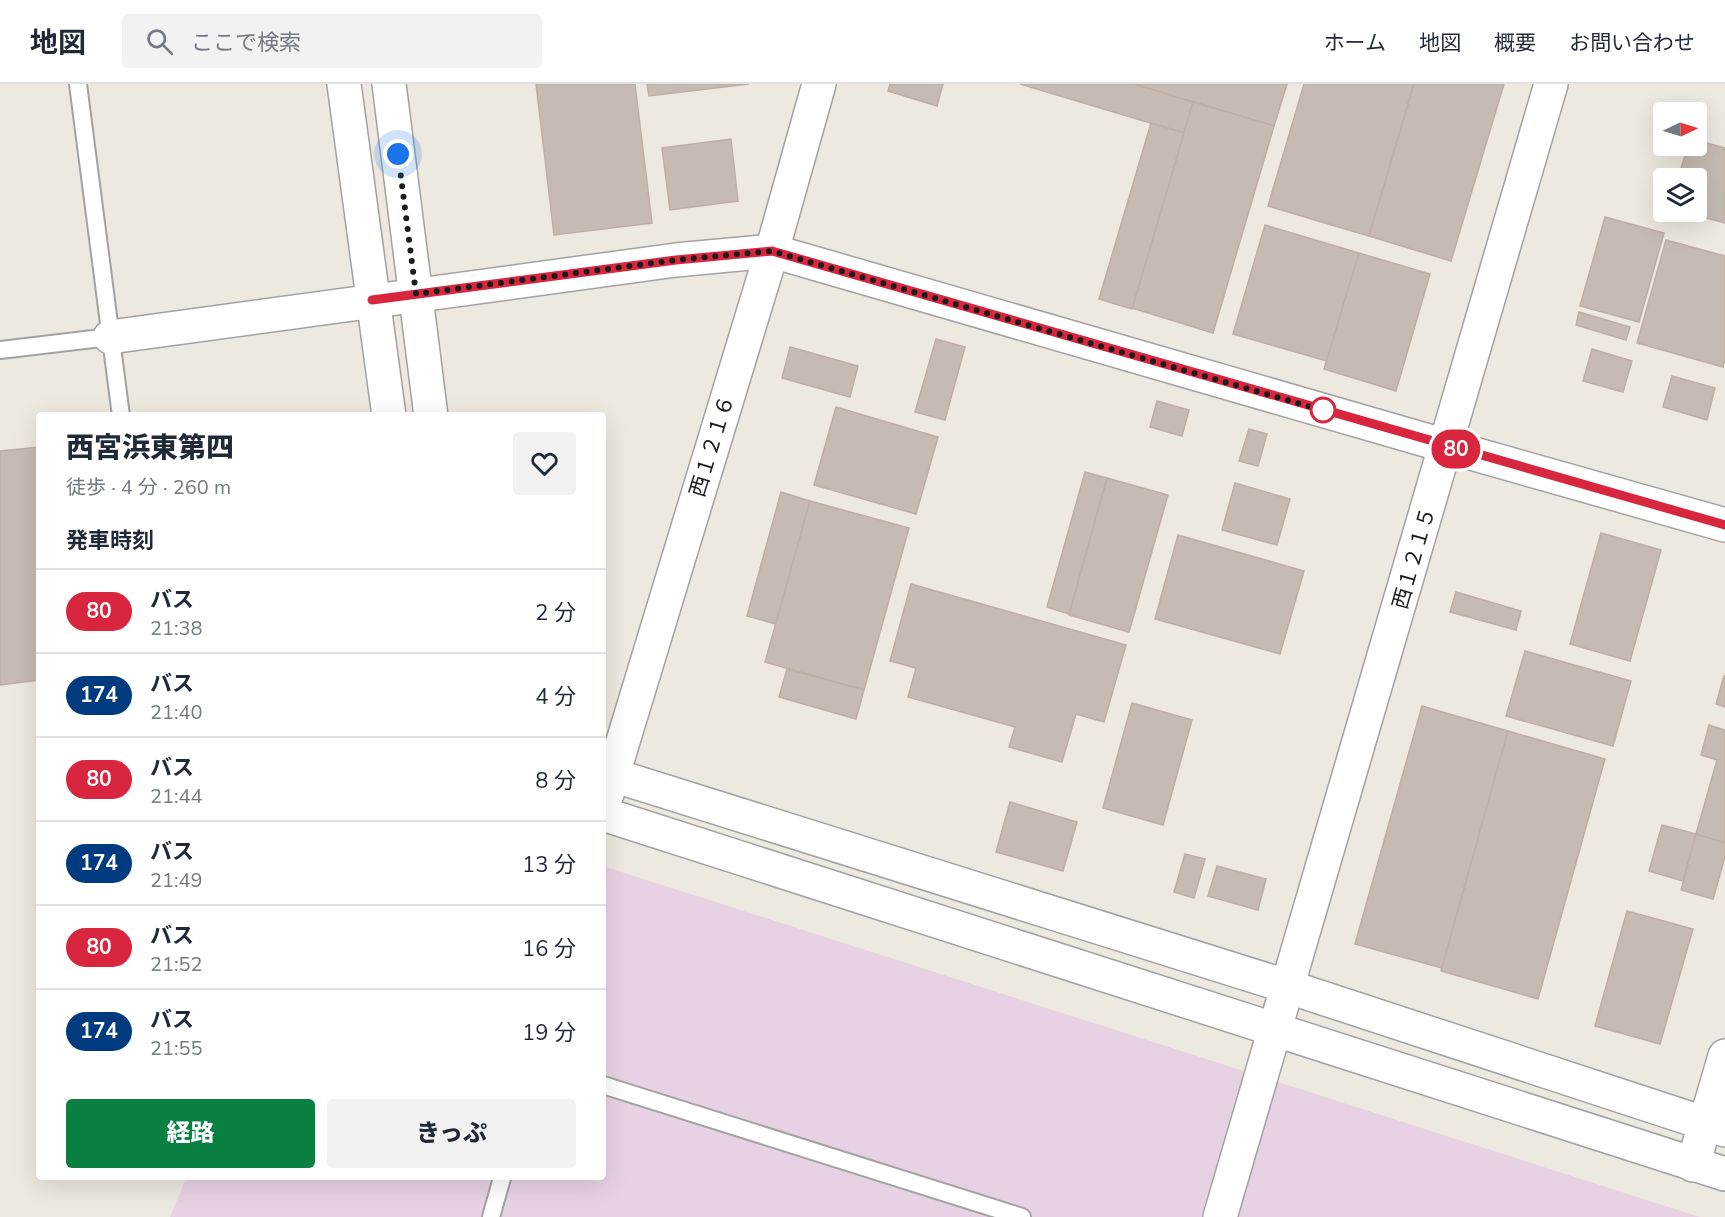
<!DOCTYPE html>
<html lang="ja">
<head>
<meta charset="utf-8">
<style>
	body { margin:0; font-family:"Nunito Sans","Noto Sans JP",sans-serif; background:#f2f2f3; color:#1f2937; height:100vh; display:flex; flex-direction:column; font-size:22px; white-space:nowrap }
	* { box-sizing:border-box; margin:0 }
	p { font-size:20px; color:#747a83 }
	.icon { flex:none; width:33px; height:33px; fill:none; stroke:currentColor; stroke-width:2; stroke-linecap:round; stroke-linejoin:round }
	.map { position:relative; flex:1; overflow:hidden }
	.panel { position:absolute; left:36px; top:328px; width:570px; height:768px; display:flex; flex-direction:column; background:#fff; border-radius:6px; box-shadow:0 6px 24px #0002 }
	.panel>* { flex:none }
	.badge { padding:0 12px; border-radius:20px; font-size:21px; line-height:39px }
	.needle { width:39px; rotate:86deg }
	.fabs { position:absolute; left:1653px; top:18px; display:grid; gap:12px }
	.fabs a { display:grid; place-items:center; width:54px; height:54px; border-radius:6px; background:#fff; box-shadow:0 6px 24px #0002; font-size:30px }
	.you { position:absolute; width:30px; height:30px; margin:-15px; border:4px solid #fff; border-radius:50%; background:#1a73e8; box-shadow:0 0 0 9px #1a73e833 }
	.map>.badge { position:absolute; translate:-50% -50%; box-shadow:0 0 0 3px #fff }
	h2 { padding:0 30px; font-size:22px; line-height:54px }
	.round { display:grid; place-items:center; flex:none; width:63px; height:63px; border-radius:6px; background:#f2f2f3 }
	.summary { display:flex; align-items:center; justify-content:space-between; height:102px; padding:0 30px }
	h1 { font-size:28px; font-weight:800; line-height:45px }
	.cta { display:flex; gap:12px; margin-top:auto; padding:12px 30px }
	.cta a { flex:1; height:69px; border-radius:6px; background:#0b8043; color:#fff; font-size:24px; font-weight:800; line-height:69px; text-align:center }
	.cta a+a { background:#f2f2f3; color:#1f2937 }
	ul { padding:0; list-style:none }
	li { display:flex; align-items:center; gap:18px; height:84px; padding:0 30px; border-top:2px solid #e0e1e3 }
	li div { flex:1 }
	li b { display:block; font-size:22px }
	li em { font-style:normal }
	li .badge { min-width:66px; font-weight:700; text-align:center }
	header { display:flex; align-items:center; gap:36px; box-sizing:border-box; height:84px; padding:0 30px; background:#fff; border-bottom:2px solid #e0e1e3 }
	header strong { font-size:28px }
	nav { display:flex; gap:33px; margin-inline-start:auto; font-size:21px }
	.search { width:420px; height:54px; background:#f2f2f3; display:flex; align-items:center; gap:15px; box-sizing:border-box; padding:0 21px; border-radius:6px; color:#747a83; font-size:22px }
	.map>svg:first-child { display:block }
</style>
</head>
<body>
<header>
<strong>地図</strong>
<div class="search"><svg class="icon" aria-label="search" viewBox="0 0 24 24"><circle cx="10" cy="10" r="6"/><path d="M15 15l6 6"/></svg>ここで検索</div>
<nav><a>ホーム</a><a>地図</a><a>概要</a><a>お問い合わせ</a></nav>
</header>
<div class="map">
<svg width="1725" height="1133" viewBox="0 0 1725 1133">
	<rect width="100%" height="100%" fill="#ede9e0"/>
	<polygon fill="#e7d2e3" points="603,782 1700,1133 170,1133 186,1094 603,1094"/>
	<g fill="#c5bbb3" stroke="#bfaea2" stroke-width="1.5">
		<polygon points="536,0 635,0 652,139 554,151"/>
		<polygon points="647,0 749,0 649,12"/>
		<polygon points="890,0 943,0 937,22 888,7"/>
		<polygon points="1020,0 1134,0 1193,18 1184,49"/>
		<polygon points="1134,0 1287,0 1274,42"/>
		<polygon points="1304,0 1414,0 1369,152 1268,122"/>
		<polygon points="1414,0 1504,0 1451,177 1369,152"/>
		<polygon points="1193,18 1274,42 1213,249 1132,224"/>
		<polygon points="1151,39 1184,49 1132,225 1099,215"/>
		<polygon points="731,55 738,117 670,126 662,64"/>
		<polygon points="1696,56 1725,64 1725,139 1683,128 1696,128 1696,94 1678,94 1688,62 1696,62"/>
		<polygon points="1605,133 1664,149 1639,238 1580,222"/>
		<polygon points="1265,141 1359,169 1327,277 1233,250"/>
		<polygon points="1666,156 1725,172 1725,275 1723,283 1637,259"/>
		<polygon points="1359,169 1430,190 1396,307 1324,285"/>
		<polygon points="1579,228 1630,243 1626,256 1576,241"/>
		<polygon points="936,255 965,263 945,336 915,328"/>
		<polygon points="790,263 858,282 850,313 782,294"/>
		<polygon points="1592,265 1632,277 1623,308 1583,297"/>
		<polygon points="1672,292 1715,304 1707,336 1663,323"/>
		<polygon points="1157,317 1189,326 1182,352 1150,343"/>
		<polygon points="836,323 938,353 916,430 814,401"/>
		<polygon points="1249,345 1267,350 1258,382 1239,377"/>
		<polygon points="39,363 39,596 0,601 0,367"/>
		<polygon points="1085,388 1107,394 1069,530 1047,523"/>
		<polygon points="1107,394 1168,411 1129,548 1069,531"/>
		<polygon points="1235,399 1290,415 1277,461 1222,446"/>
		<polygon points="781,408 810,417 776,540 747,532"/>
		<polygon points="810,417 909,444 864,606 765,578"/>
		<polygon points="1601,449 1661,466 1630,577 1570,560"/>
		<polygon points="1178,451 1304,487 1280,570 1155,535"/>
		<polygon points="911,500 1126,561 1104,638 1076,630 1062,678 1009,663 1015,643 908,613 916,584 890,577"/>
		<polygon points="1456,508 1521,527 1516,546 1450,528"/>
		<polygon points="1525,567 1631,597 1613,662 1506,632"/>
		<polygon points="787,585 864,606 856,635 779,613"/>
		<polygon points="1724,592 1725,592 1725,623 1716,620"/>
		<polygon points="1132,619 1192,636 1163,741 1103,724"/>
		<polygon points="1422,622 1508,647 1442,884 1355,860"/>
		<polygon points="1709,641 1725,646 1725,759 1696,750 1717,676 1701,671"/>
		<polygon points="1508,647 1605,675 1538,915 1441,887"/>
		<polygon points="1010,718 1077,738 1063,787 996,768"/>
		<polygon points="1662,741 1696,750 1683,797 1649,787"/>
		<polygon points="1696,750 1725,759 1725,773 1713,815 1681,806"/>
		<polygon points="1185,770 1205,775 1194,814 1174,808"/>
		<polygon points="1217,782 1266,795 1258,826 1208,812"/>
		<polygon points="1627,827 1693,845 1660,960 1595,942"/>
	</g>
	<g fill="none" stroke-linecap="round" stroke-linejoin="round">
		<g stroke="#a2a2a2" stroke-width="20">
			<g id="service">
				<polyline points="78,0 121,332"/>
				<polyline points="0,266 110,253"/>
				<polyline points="603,1001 1022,1133"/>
				<polyline points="491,1133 502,1094"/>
			</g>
		</g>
		<g stroke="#a2a2a2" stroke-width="36">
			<polyline id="minor" points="1693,1081 1725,972"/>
		</g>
		<g stroke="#a2a2a2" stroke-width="36">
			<g id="tertiary">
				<polyline points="344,0 389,332"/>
				<polyline points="389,0 431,332"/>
				<polyline points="110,253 676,176 772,167 1446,362 1725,441"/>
				<polyline points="603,688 1289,903 1725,1046"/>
				<polyline points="607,710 772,167 819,0"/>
				<polyline points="603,730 1725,1090"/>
				<polyline points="1220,1133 1551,0"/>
			</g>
		</g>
		<use href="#service" stroke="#fff" stroke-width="16"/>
		<use href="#minor" stroke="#fff" stroke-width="33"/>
		<use href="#tertiary" stroke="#fff" stroke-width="33"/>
	</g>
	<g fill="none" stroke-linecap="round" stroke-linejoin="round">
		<g stroke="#fff" stroke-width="14">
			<polyline id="line" points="372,216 676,176 772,167 1725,441"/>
		</g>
		<use href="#line" stroke="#d7263d" stroke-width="9"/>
		<polyline stroke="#1b1b1b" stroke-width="6" stroke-dasharray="0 10.8" points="398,70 416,210 676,176 772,167 1332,329 1323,326"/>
	</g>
	<circle fill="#fff" stroke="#d7263d" stroke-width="3" cx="1323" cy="326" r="12"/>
	<g text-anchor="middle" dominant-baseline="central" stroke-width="6" stroke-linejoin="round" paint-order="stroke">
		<g font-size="21" fill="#1b1b1b" stroke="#fff">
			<text transform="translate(712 362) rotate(-73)">西１２１６</text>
			<text transform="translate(1414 474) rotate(-74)">西１２１５</text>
		</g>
	</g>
</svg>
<div class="fabs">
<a><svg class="needle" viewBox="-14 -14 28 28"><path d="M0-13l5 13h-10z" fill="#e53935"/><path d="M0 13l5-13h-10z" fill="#747a83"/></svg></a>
<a><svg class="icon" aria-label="layers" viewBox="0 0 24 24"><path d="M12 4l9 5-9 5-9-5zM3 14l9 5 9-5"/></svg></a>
</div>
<div class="you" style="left:398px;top:70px"></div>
<b class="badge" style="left:1456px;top:365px;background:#d7263d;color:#fff">80</b>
<section class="panel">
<div class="summary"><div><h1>西宮浜東第四</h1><p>徒歩 · 4 分 · 260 m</p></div><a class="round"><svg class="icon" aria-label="heart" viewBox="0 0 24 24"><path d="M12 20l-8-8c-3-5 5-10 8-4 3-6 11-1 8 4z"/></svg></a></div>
<h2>発車時刻</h2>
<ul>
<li><span class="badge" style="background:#d7263d;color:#fff">80</span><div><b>バス</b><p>21:38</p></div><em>2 分</em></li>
<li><span class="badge" style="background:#003b80;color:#fff">174</span><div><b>バス</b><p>21:40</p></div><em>4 分</em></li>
<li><span class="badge" style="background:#d7263d;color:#fff">80</span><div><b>バス</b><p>21:44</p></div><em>8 分</em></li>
<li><span class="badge" style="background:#003b80;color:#fff">174</span><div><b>バス</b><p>21:49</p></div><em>13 分</em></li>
<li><span class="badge" style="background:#d7263d;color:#fff">80</span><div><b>バス</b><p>21:52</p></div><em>16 分</em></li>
<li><span class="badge" style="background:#003b80;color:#fff">174</span><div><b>バス</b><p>21:55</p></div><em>19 分</em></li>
</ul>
<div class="cta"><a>経路</a><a>きっぷ</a></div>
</section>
</div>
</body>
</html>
